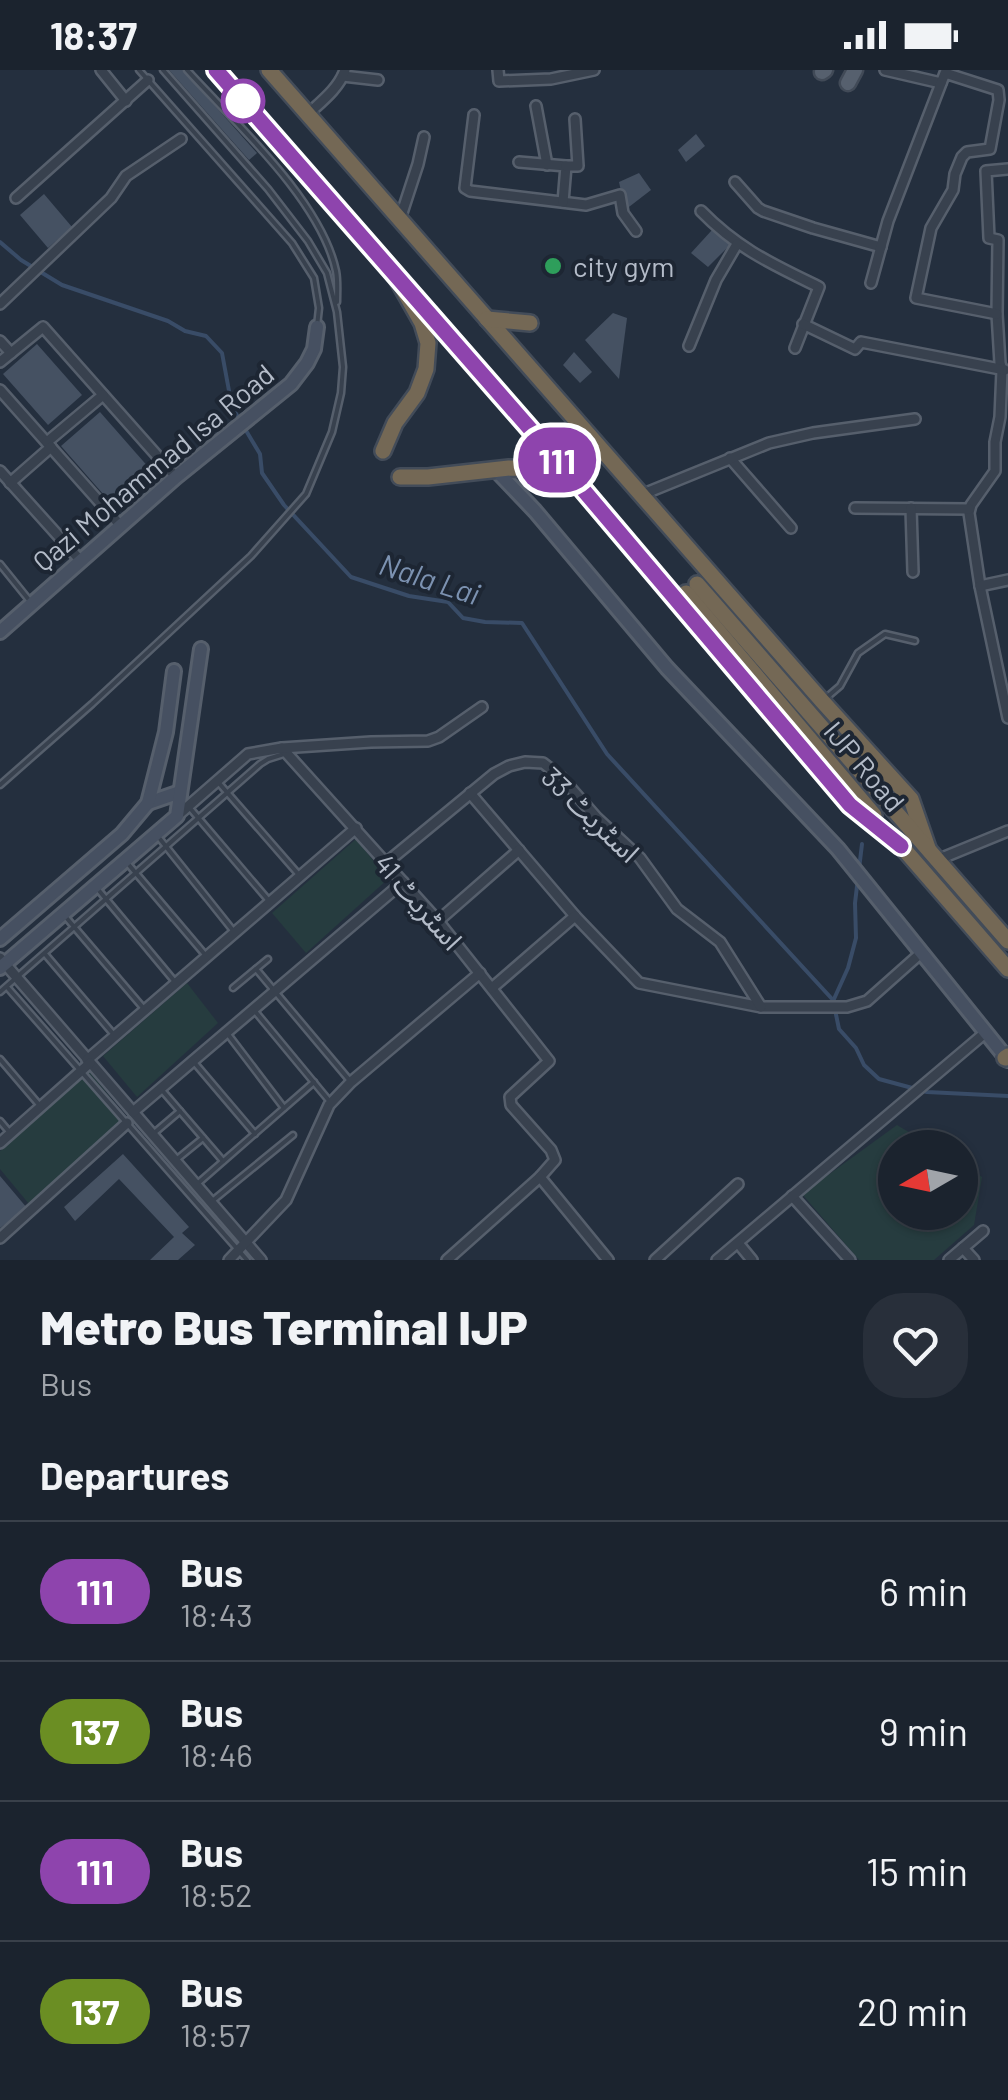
<!DOCTYPE html>
<html lang="en">
<head>
<meta charset="utf-8">
<style>
	body { margin:0; font-family:Barlow,"Noto Sans Arabic",sans-serif; background:#282f3a; color:#f1f3f6; height:100vh; display:flex; flex-direction:column; font-size:38px; white-space:nowrap }
	* { box-sizing:border-box; margin:0 }
	p { font-size:32px; color:#a0a4aa }
	.icon { flex:none; width:55px; height:55px; fill:none; stroke:currentColor; stroke-width:2; stroke-linecap:round; stroke-linejoin:round }
	.map { position:relative; height:1190px; overflow:hidden }
	.sheet { display:flex; flex-direction:column; background:#1b232e; flex:1 }
	.sheet>* { flex:none }
	.badge { padding:0 20px; border-radius:32px; font-size:35px; line-height:65px }
	.needle { width:65px; rotate:261deg }
	.controls { position:absolute; left:878px; top:1060px; display:grid; gap:20px }
	.controls a { display:grid; place-items:center; width:100px; height:100px; border-radius:50%; background:#1b232e; box-shadow:0 2px 8px #0004,0 0 0 2px #39404a; font-size:50px }
	.map>.badge { position:absolute; translate:-50% -50%; box-shadow:0 0 0 5px #fff }
	h2 { padding:0 40px; font-size:38px; line-height:90px }
	.round { display:grid; place-items:center; flex:none; width:105px; height:105px; border-radius:40px; background:#282f3a }
	.overview { display:flex; align-items:center; justify-content:space-between; height:170px; padding:0 40px }
	h1 { font-size:48px; font-weight:800; line-height:75px }
	ul { padding:0; list-style:none }
	li { display:flex; align-items:center; gap:30px; height:140px; padding:0 40px; border-top:2px solid #39404a }
	li div { flex:1 }
	li b { display:block; font-size:38px }
	li em { font-style:normal }
	li .badge { min-width:110px; font-weight:700; text-align:center }
	.status { display:flex; justify-content:space-between; align-items:center; height:70px; padding:0 50px; background:#1b232e; direction:ltr }
	.status svg { height:28px; fill:currentColor }
	.map>svg:first-child { display:block }
</style>
</head>
<body>
<div class="status"><b>18:37</b><svg viewBox="0 0 49 12"><path d="M0 12V9h3v3zM5 12V6h3v6zM10 12V3h3v9zM15 12V0h3v12zM26 1h20v11H26zM47 4h2v5h-2z"/></svg></div>
<div class="map">
<svg width="1008" height="1190" viewBox="0 0 1008 1190">
	<rect width="100%" height="100%" fill="#242f3e"/>
	<g fill="#263c3f">
		<polygon points="356,769 388,809 306,883 272,843"/>
		<polygon points="187,913 218,953 137,1027 103,986"/>
		<polygon points="89,1001 126,1047 29,1134 0,1099 0,1081"/>
		<polygon points="897,1055 934,1077 895,1078 895,1142 960,1142 960,1093 982,1107 974,1155 934,1190 859,1190 802,1124"/>
	</g>
	<g fill="none" stroke-linecap="round" stroke-linejoin="round">
		<g stroke="#394c67" stroke-width="4">
			<polyline points="0,172 21,190 62,215 168,251 185,261 206,266 222,283 232,337 260,384 262,403 284,435 351,507 409,526 448,532 463,548 485,552 522,553 607,684 833,930 839,959 856,978 864,995 879,1009 927,1022 1008,1026"/>
			<polyline points="859,799 862,774"/>
			<polyline points="834,929 848,898 856,868 855,833 858,808"/>
		</g>
	</g>
	<g fill="#455162">
		<polygon points="169,0 183,0 257,83 249,90"/>
		<polygon points="696,64 705,76 686,92 678,80"/>
		<polygon points="639,103 651,120 625,140 619,112"/>
		<polygon points="44,124 72,157 48,178 20,145"/>
		<polygon points="712,160 732,173 708,197 691,183"/>
		<polygon points="613,243 627,248 619,309 585,270"/>
		<polygon points="37,274 82,325 48,355 3,304"/>
		<polygon points="574,282 592,302 580,313 563,295"/>
		<polygon points="100,342 150,399 111,433 61,376"/>
		<polygon points="123,1084 189,1157 182,1163 195,1175 178,1190 150,1190 174,1167 119,1109 75,1151 64,1137"/>
		<polygon points="0,1106 27,1138 0,1158"/>
	</g>
	<g fill="none" stroke-linecap="round" stroke-linejoin="round">
		<g stroke="#565f6c" stroke-width="9">
			<g id="lane">
				<polyline points="139,0 292,173 314,208 319,238 317,256"/>
				<path d="M187,0C235,53 321,130 336,201C338,211 337,222 337,232"/>
				<polyline points="0,494 29,530"/>
				<polyline points="826,628 840,616 858,583 885,564 915,571"/>
				<polyline points="218,712 300,806"/>
				<polyline points="0,715 92,634 251,486 306,424 332,362 341,323 343,297 337,242 327,203 308,171 268,119 163,0"/>
				<polyline points="189,737 270,832"/>
				<polyline points="160,769 235,863"/>
				<polyline points="129,795 207,887"/>
				<polyline points="96,817 176,913"/>
				<polyline points="64,845 145,940"/>
				<polyline points="45,884 115,966"/>
				<polyline points="256,899 351,1012"/>
				<polyline points="7,917 247,1190"/>
				<polyline points="233,918 268,889"/>
				<polyline points="0,922 260,694 268,689 287,683"/>
				<polyline points="254,940 331,1033"/>
				<polyline points="227,963 284,1038"/>
				<polyline points="0,989 41,1037"/>
				<polyline points="193,991 255,1064"/>
				<polyline points="161,1019 223,1091"/>
				<polyline points="0,1051 11,1064"/>
				<polyline points="153,1064 180,1041"/>
				<polyline points="176,1090 203,1068"/>
				<polyline points="196,1115 314,1012"/>
				<polyline points="211,1132 293,1065"/>
			</g>
		</g>
		<g stroke="#565f6c" stroke-width="14">
			<g id="street">
				<polyline points="101,0 126,31"/>
				<polyline points="498,0 499,11 551,9 594,0"/>
				<polyline points="885,0 941,13"/>
				<polyline points="343,6 378,10"/>
				<polyline points="536,36 547,95"/>
				<path d="M308,44C322,31 339,18 345,0"/>
				<polyline points="474,45 465,118 470,121 586,135 620,125 623,143 636,161"/>
				<polyline points="519,92 566,96 563,132"/>
				<polyline points="566,96 578,96 575,49"/>
				<polyline points="1008,99 986,101 989,168 998,170 997,244 1000,293 1002,300 1000,347 995,372 995,401 971,435 969,443 980,516 1008,648"/>
				<polyline points="735,112 758,138 763,141 813,158 881,177"/>
				<polyline points="16,128 148,10"/>
				<path d="M701,141C738,179 772,194 819,217L795,278"/>
				<polyline points="400,149 418,94 424,67"/>
				<polyline points="871,213 888,151 945,3 998,20 999,30 990,79 967,82 962,87 955,104 953,120 931,158 916,228 997,244"/>
				<polyline points="0,234 111,128 126,106 181,69"/>
				<polyline points="803,254 855,279 861,272 1005,300"/>
				<polyline points="0,271 11,283"/>
				<polyline points="689,276 716,210 737,174"/>
				<polyline points="0,292 43,257 176,407"/>
				<polyline points="0,320 120,455"/>
				<polyline points="47,372 103,325"/>
				<polyline points="730,388 791,458"/>
				<polyline points="0,401 80,490"/>
				<polyline points="10,413 51,377"/>
				<polyline points="641,425 769,373 813,363 915,349"/>
				<polyline points="855,438 969,439"/>
				<polyline points="911,438 913,502"/>
				<polyline points="980,516 1008,510"/>
				<polyline points="282,678 438,851 549,991 510,1027 511,1035 551,1080 555,1090 540,1107 447,1190"/>
				<polyline points="470,723 575,846 639,913 761,937 847,937 867,931 921,883"/>
				<polyline points="177,746 248,684 282,678 371,672 428,671 439,667 482,637"/>
				<polyline points="937,790 1008,761"/>
				<polyline points="386,793 494,704 509,696 525,692 543,693 561,707 596,747 640,788 677,839 720,872 761,937"/>
				<polyline points="438,851 519,780"/>
				<polyline points="0,888 261,1190"/>
				<polyline points="492,918 575,846"/>
				<polyline points="87,990 356,758"/>
				<polyline points="133,1042 403,812"/>
				<polyline points="0,1073 90,993"/>
				<polyline points="540,1107 608,1190"/>
				<polyline points="792,1126 850,1190"/>
				<polyline points="0,1168 127,1053"/>
				<polyline points="738,1173 752,1190"/>
				<polyline points="963,1178 974,1190"/>
				<polyline points="229,1190 286,1130 329,1035 351,1012 480,903"/>
				<polyline points="655,1190 738,1114"/>
				<polyline points="717,1190 985,963"/>
				<polyline points="949,1190 983,1161"/>
			</g>
		</g>
		<g stroke="#565f6c" stroke-width="18">
			<g id="secondary">
				<polyline points="496,400 535,441 667,598 838,779 1008,990"/>
				<polyline points="0,562 176,407 291,314 307,293 314,279 317,257"/>
				<polyline points="148,733 180,722"/>
				<polyline points="0,869 122,764 148,733 166,662 174,601"/>
				<polyline points="0,898 177,746 201,579"/>
			</g>
		</g>
		<g stroke="#414a57" stroke-width="19">
			<g id="primary">
				<polyline points="822,2 825,0"/>
				<polyline points="848,13 855,0"/>
			</g>
		</g>
		<g stroke="#434c59" stroke-width="20">
			<g id="highway">
				<polyline points="216,0 392,200 422,253 428,273 426,299 417,323 395,353 383,381"/>
				<polyline points="269,0 822,631 911,729 928,778"/>
				<polyline points="416,227 571,406"/>
				<polyline points="487,249 530,253"/>
				<polyline points="400,407 428,407 509,398 548,399 580,416 850,735 901,776"/>
				<polyline points="697,514 1008,871"/>
				<polyline points="686,523 874,745"/>
				<polyline points="896,770 1008,899"/>
				<polyline points="1005,988 1008,986"/>
			</g>
		</g>
		<use href="#lane" stroke="#38414e" stroke-width="4"/>
		<use href="#street" stroke="#38414e" stroke-width="9"/>
		<use href="#secondary" stroke="#465061" stroke-width="12"/>
		<use href="#primary" stroke="#56606e" stroke-width="14"/>
		<use href="#highway" stroke="#746855" stroke-width="15"/>
	</g>
	<g fill="none" stroke-linecap="round" stroke-linejoin="round">
		<g stroke="#fff" stroke-width="22">
			<polyline id="line" points="216,0 580,416 850,735 901,776"/>
		</g>
		<use href="#line" stroke="#8e44ad" stroke-width="15"/>
	</g>
	<circle fill="#fff" stroke="#8e44ad" stroke-width="5" cx="243" cy="31" r="20"/>
	<circle fill="#2e9e5b" stroke="#1d2633" stroke-width="4" cx="553" cy="196" r="10"/>
	<g text-anchor="middle" dominant-baseline="central" stroke-width="8" stroke-linejoin="round" paint-order="stroke">
		<g font-size="28" fill="#b4bcc9" stroke="#1d2633" text-anchor="start">
			<text x="573" y="196">city gym</text>
		</g>
		<g font-size="28" fill="#b4bcc9" stroke="#1d2633">
			<text transform="translate(153 397) rotate(-40)">Qazi Mohammad Isa Road</text>
			<text transform="translate(865 696) rotate(50)">IJP Road</text>
			<text transform="translate(591 744) rotate(44)">اسٹریٹ 33</text>
			<text transform="translate(419 831) rotate(49)">اسٹریٹ 41</text>
		</g>
		<g font-size="30" font-style="italic" fill="#7c92b1" stroke="#1d2633">
			<text transform="translate(430 508) rotate(18)">Nala Lai</text>
		</g>
	</g>
</svg>
<div class="controls">
<a><svg class="needle" viewBox="-14 -14 28 28"><path d="M0-13l5 13h-10z" fill="#e53935"/><path d="M0 13l5-13h-10z" fill="#a0a4aa"/></svg></a>
</div>
<b class="badge" style="left:557px;top:390px;background:#8e44ad;color:#fff">111</b>
</div>
<section class="sheet">
<div class="overview"><div><h1>Metro Bus Terminal IJP</h1><p>Bus</p></div><a class="round"><svg class="icon" aria-label="heart" viewBox="0 0 24 24"><path d="M12 20l-8-8c-3-5 5-10 8-4 3-6 11-1 8 4z"/></svg></a></div>
<h2>Departures</h2>
<ul>
<li><span class="badge" style="background:#8e44ad;color:#fff">111</span><div><b>Bus</b><p>18:43</p></div><em>6 min</em></li>
<li><span class="badge" style="background:#6b8e23;color:#fff">137</span><div><b>Bus</b><p>18:46</p></div><em>9 min</em></li>
<li><span class="badge" style="background:#8e44ad;color:#fff">111</span><div><b>Bus</b><p>18:52</p></div><em>15 min</em></li>
<li><span class="badge" style="background:#6b8e23;color:#fff">137</span><div><b>Bus</b><p>18:57</p></div><em>20 min</em></li>
</ul>
</section>
</body>
</html>
